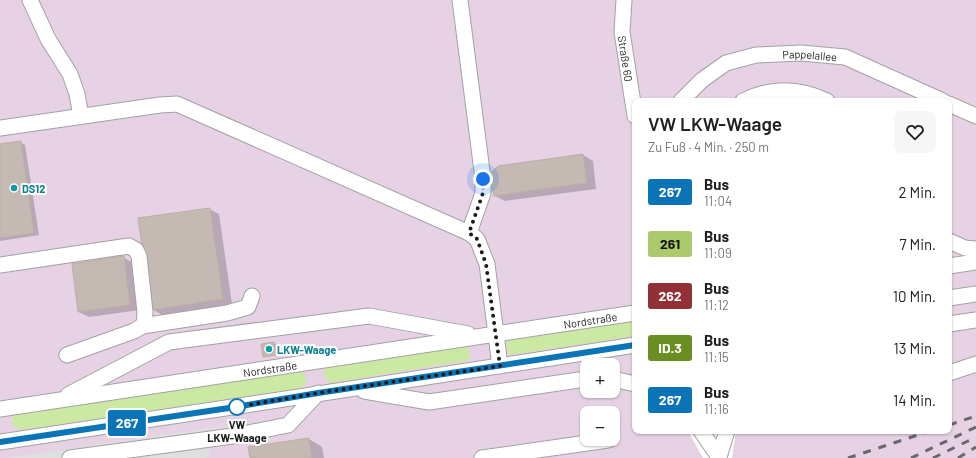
<!DOCTYPE html>
<html lang="de">
<head>
<meta charset="utf-8">
<style>
	body { margin:0; font-family:Barlow,sans-serif; background:#f6f6f6; color:#202124; height:100vh; display:flex; flex-direction:column; font-size:15px; white-space:nowrap }
	* { box-sizing:border-box; margin:0 }
	p { font-size:13px; color:#757577 }
	.icon { flex:none; width:22px; height:22px; fill:none; stroke:currentColor; stroke-width:2; stroke-linecap:round; stroke-linejoin:round }
	.map { position:relative; flex:1; overflow:hidden }
	.side { position:absolute; left:632px; top:98px; width:320px; height:336px; display:flex; flex-direction:column; background:#fff; border-radius:8px; box-shadow:0 1px 3px #0004 }
	.side>* { flex:none }
	.badge { padding:0 8px; border-radius:3px; font-size:14px; line-height:26px }
	.buttons { position:absolute; left:580px; top:358px; display:grid; gap:8px }
	.buttons a { display:grid; place-items:center; width:40px; height:40px; border-radius:8px; background:#fff; box-shadow:0 1px 3px #0004; font-size:20px }
	.you { position:absolute; width:20px; height:20px; margin:-10px; border:3px solid #fff; border-radius:50%; background:#1a73e8; box-shadow:0 0 0 6px #1a73e833 }
	.map>.badge { position:absolute; translate:-50% -50%; box-shadow:0 0 0 2px #fff }
	.round { display:grid; place-items:center; flex:none; width:42px; height:42px; border-radius:8px; background:#f6f6f6 }
	.overview { display:flex; align-items:center; justify-content:space-between; height:68px; padding:0 16px }
	h1 { font-size:19px; font-weight:600; line-height:30px }
	ul { padding:0; list-style:none }
	li { display:flex; align-items:center; gap:12px; height:52px; padding:0 16px }
	li div { flex:1 }
	li b { display:block; font-size:15px }
	li em { font-style:normal }
	li .badge { min-width:44px; font-weight:700; text-align:center }
	.map>svg:first-child { display:block }
</style>
</head>
<body>
<div class="map">
<svg width="976" height="458" viewBox="0 0 976 458">
	<rect width="100%" height="100%" fill="#ede8e0"/>
	<path fill="#e6d2e4" fill-rule="evenodd" d="M0,0H976V458H0ZM635,101H949V431H635ZM587,365H613V391H587ZM587,413H613V439H587Z"/>
	<g fill="#cce9a4">
		<polygon points="635,320 635,336 508,355 506,339"/>
		<path d="M468,345L470,360L331,383C323,379 322,373 328,366Z"/>
		<polygon points="297,371 303,373 307,379 306,383 301,388 21,430 12,425 12,417 16,413"/>
	</g>
	<polygon fill="#dfdfdf" points="231,425 234,443 212,446 207,458 5,458"/>
	<polygon fill="#fff" points="688,431 736,431 732,458 703,458"/>
	<g fill="#0003">
		<polygon points="20,142 25,145 39,235 0,241 0,145"/>
		<polygon points="583,155 593,161 596,189 505,201 495,196"/>
		<polygon points="209,209 219,214 232,304 162,315 152,309"/>
		<polygon points="123,257 133,263 140,310 89,317 79,312"/>
		<polygon points="274,343 276,344 278,355 266,357 264,356"/>
		<polygon points="309,439 322,447 324,458 251,458"/>
	</g>
	<g fill="#c5b9b4" stroke="#bfada2">
		<polygon points="21,141 34,233 0,238 0,144"/>
		<polygon points="583,154 587,183 494,196 490,174 498,166"/>
		<polygon points="210,208 223,299 151,310 138,218"/>
		<polygon points="124,256 130,305 78,312 72,264"/>
		<polygon points="274,342 276,355 263,357 261,344"/>
		<polygon points="309,438 312,458 250,458 248,447"/>
	</g>
	<g fill="none" stroke-linecap="round" stroke-linejoin="round">
		<g stroke="#a2a2a2" stroke-width="17">
			<g id="minor">
				<polyline points="30,0 48,39 70,74 77,94 81,116"/>
				<polyline points="460,0 483,179 483,193 469,233"/>
				<path id="s1" d="M624,0L622,32L635,116"/>
				<path id="s2" d="M681,101L702,80L726,63L756,55L801,53L845,57L943,101"/>
				<path d="M743,101C771,87 799,88 827,101"/>
				<polyline points="949,104 976,116"/>
				<polyline points="0,128 160,105 177,104 469,233 477,239 487,264 500,366"/>
				<polyline points="949,241 965,248 976,249"/>
				<polyline points="0,265 129,246 136,250 139,256 145,312 144,325 134,331 67,355"/>
				<polyline points="949,266 976,262"/>
				<polyline points="949,298 976,294"/>
				<polyline points="949,324 976,320"/>
				<polyline points="142,326 227,313 248,307 252,296"/>
				<polyline points="949,373 976,364"/>
				<polyline points="613,379 635,384"/>
				<polyline points="364,391 429,402 579,380 587,380"/>
				<polyline points="68,395 169,342 369,316 468,334"/>
				<path id="s3" d="M0,409L635,313"/>
				<polyline points="701,431 719,457"/>
				<path d="M0,442C212,411 423,377 635,345"/>
				<polyline points="719,457 727,431"/>
				<polyline points="70,458 233,436 288,425 318,393"/>
				<polyline points="482,458 608,440"/>
			</g>
		</g>
		<use href="#minor" stroke="#fff" stroke-width="15"/>
		<g stroke="#696969" stroke-width="3" stroke-dasharray="8 8" stroke-linecap="butt">
			<polyline points="949,425 976,416"/>
			<polyline points="848,458 930,431"/>
			<polyline points="911,458 976,427"/>
			<polyline points="933,458 972,439"/>
			<polyline points="958,458 976,447"/>
		</g>
	</g>
	<g fill="none" stroke-linecap="round" stroke-linejoin="round">
		<g stroke="#fff" stroke-width="9">
			<polyline id="line" points="0,442 229,408 318,393 635,345"/>
		</g>
		<use href="#line" stroke="#0b74b7" stroke-width="6"/>
		<polyline stroke="#1b1b1b" stroke-width="4" stroke-dasharray="0 7.2" points="237,407 318,393 500,366 486,264 477,239 469,233 483,193 483,179"/>
	</g>
	<g fill="#0f9aa8" stroke="#fff" stroke-width="1.5">
		<circle cx="14" cy="188" r="4"/>
		<circle cx="269" cy="349" r="4"/>
	</g>
	<circle fill="#fff" stroke="#0b74b7" stroke-width="2" cx="237" cy="407" r="8"/>
	<g text-anchor="middle" dominant-baseline="central" stroke-width="4" stroke-linejoin="round" paint-order="stroke">
		<g font-size="11" fill="#1b1b1b" stroke="#fff">
			<text stroke="none"><textPath href="#s2" startOffset="144">Pappelallee</textPath></text>
			<text stroke="none"><textPath href="#s1" startOffset="59">Straße 60</textPath></text>
			<text stroke="none"><textPath href="#s3" startOffset="597">Nordstraße</textPath></text>
			<text stroke="none"><textPath href="#s3" startOffset="273">Nordstraße</textPath></text>
		</g>
		<g font-size="11" font-weight="bold" fill="#0d838f" stroke="#fff" text-anchor="start">
			<text x="22" y="188">DS12</text>
			<text x="277" y="349">LKW-Waage</text>
		</g>
		<g font-size="11" font-weight="bold" fill="#1b1b1b" stroke="#fff">
			<text x="237" y="424">VW<tspan x="237" dy="13">LKW-Waage</tspan></text>
		</g>
	</g>
</svg>
<div class="buttons">
<a>+</a>
<a>−</a>
</div>
<div class="you" style="left:483px;top:179px"></div>
<b class="badge" style="left:127px;top:423px;background:#0b74b7;color:#fff">267</b>
<section class="side">
<div class="overview"><div><h1>VW LKW-Waage</h1><p>Zu Fuß · 4 Min. · 250 m</p></div><a class="round"><svg class="icon" aria-label="heart" viewBox="0 0 24 24"><path d="M12 20l-8-8c-3-5 5-10 8-4 3-6 11-1 8 4z"/></svg></a></div>
<ul>
<li><span class="badge" style="background:#0b74b7;color:#fff">267</span><div><b>Bus</b><p>11:04</p></div><em>2 Min.</em></li>
<li><span class="badge" style="background:#acc96c;color:#111">261</span><div><b>Bus</b><p>11:09</p></div><em>7 Min.</em></li>
<li><span class="badge" style="background:#923037;color:#fff">262</span><div><b>Bus</b><p>11:12</p></div><em>10 Min.</em></li>
<li><span class="badge" style="background:#6b8e23;color:#fff">ID.3</span><div><b>Bus</b><p>11:15</p></div><em>13 Min.</em></li>
<li><span class="badge" style="background:#0b74b7;color:#fff">267</span><div><b>Bus</b><p>11:16</p></div><em>14 Min.</em></li>
</ul>
</section>
</div>
</body>
</html>
